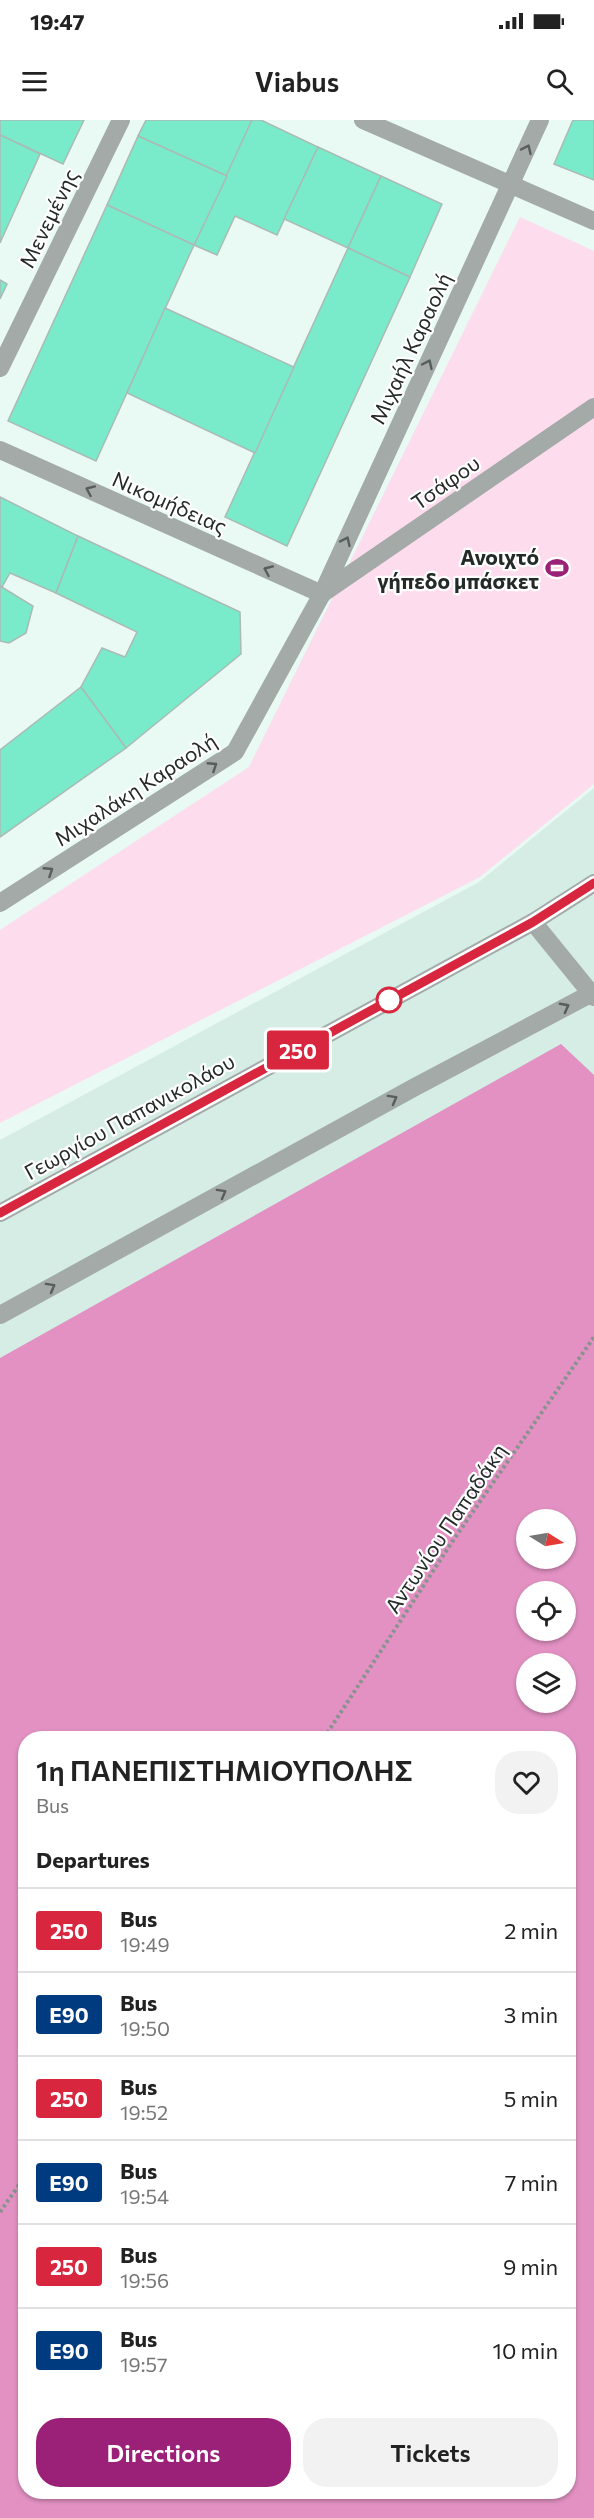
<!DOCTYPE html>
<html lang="en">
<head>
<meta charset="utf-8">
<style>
	body { margin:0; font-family:Commissioner,sans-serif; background:#f2f2f2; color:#222; height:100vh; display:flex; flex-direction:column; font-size:22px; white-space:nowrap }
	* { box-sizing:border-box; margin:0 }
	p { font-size:20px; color:#767676 }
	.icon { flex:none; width:33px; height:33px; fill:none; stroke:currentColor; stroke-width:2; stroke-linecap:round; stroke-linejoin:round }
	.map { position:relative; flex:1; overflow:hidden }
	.side { position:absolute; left:18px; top:1611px; width:558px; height:768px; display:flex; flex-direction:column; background:#fff; border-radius:24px; box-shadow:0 2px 4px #0004 }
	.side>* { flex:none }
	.badge { padding:0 12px; border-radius:4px; font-size:21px; line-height:39px }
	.needle { width:39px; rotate:101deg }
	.tools { position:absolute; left:516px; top:1389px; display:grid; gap:12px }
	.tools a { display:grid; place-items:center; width:60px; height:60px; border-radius:50%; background:#fff; box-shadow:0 2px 4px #0004; font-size:30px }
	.map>.badge { position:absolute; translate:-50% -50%; box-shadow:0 0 0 3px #fff }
	h2 { padding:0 18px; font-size:22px; line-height:54px }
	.round { display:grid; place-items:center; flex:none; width:63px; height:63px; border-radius:24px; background:#f2f2f2 }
	.head { display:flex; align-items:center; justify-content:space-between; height:102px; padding:0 18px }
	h1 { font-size:28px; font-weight:600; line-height:45px }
	.button { display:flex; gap:12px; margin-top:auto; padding:12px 18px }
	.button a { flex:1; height:69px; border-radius:24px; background:#9b2077; color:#fff; font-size:24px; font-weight:600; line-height:69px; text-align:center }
	.button a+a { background:#f2f2f2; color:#222 }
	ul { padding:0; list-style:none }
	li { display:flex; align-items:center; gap:18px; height:84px; padding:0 18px; border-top:2px solid #e0e0e0 }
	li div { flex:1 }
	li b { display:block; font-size:22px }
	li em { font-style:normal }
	li .badge { min-width:66px; font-weight:700; text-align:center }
	.status { display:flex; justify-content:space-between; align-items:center; height:42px; padding:0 30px; background:#fff; direction:ltr }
	.status svg { height:16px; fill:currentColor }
	header { display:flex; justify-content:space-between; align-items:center; height:78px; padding:0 18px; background:#fff; font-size:27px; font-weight:600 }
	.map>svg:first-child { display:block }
</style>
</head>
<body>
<div class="status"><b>19:47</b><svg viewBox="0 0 49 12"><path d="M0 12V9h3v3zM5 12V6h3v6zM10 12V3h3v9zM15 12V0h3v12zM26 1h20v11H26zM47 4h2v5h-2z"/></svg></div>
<header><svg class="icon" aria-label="menu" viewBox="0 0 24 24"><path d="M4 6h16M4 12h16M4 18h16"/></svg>Viabus<svg class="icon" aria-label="search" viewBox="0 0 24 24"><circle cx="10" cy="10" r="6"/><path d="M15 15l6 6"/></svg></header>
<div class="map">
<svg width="594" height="2398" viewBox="0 0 594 2398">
	<rect width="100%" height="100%" fill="#e9f9f3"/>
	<path fill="#d5ede4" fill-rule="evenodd" d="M594,668V2398H0V1020L479,762ZM526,1400H566V1438H526ZM526,1472H566V1510H526ZM526,1544H566V1582H526ZM26,1618H568V2372H26Z"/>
	<polygon fill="#fddcee" points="520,97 594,131 594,664 480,757 0,1003 0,810 249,647"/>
	<path fill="#e291c2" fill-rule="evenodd" d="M561,924L594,955V2398H0V1238ZM526,1400H566V1438H526ZM526,1472H566V1510H526ZM526,1544H566V1582H526ZM26,1618H568V2372H26Z"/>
	<g fill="#79ebca" stroke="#abbab5" stroke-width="1.5">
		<polygon points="0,0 84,0 63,44 0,15"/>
		<polygon points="146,0 252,0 227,56 138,16"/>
		<polygon points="252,0 261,0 318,27 277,115 235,96 217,135 194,125"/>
		<polygon points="573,0 594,0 594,60 554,44"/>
		<polygon points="0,15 40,34 0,123"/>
		<polygon points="138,16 227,56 194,125 107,85"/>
		<polygon points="318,27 381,56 348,128 284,99"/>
		<polygon points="381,56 442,84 410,157 348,128"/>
		<polygon points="107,85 194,125 96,341 8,301"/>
		<polygon points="348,128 410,157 287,426 225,397"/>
		<polygon points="0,160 7,164 0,179"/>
		<polygon points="165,188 294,247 255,333 127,273"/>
		<polygon points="0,377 78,416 56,473 10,453 2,467 0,466"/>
		<polygon points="78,416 240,492 241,534 126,628 81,567 102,528 125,537 137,512 56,473"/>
		<polygon points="0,466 33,486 26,513 9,523 0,521"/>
		<polygon points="81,567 126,628 0,717 0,630"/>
	</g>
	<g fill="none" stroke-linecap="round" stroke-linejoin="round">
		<g stroke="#88938f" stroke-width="4" stroke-dasharray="3 3" stroke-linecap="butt">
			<polyline points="324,1618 452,1422 594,1217"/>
			<polyline points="0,2092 26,2055"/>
		</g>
		<polyline stroke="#a3aaa7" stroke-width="18" points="533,802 594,877"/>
		<g stroke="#a3aaa7" stroke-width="18">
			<polyline points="363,0 594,101"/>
			<polyline points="0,248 121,0"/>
			<polyline points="0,330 322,474"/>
			<polyline points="323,473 594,287"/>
			<polyline points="0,783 235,632 322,474 540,0"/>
			<polyline points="0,1093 533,802 594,763"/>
			<polyline points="0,1195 415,967 594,872"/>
		</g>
	</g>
	<defs><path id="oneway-chevron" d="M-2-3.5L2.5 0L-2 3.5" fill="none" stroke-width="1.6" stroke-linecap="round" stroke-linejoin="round" transform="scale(1.5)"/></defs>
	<g stroke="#575d5b">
		<use href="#oneway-chevron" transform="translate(527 29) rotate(-65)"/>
		<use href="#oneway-chevron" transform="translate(428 244) rotate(-65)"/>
		<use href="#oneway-chevron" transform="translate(90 370) rotate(-156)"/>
		<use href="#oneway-chevron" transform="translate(346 421) rotate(-65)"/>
		<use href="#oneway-chevron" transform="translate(268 450) rotate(-156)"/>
		<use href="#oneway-chevron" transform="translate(213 646) rotate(-33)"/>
		<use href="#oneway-chevron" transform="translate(49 751) rotate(-33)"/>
		<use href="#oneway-chevron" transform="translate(565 887) rotate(-28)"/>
		<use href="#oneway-chevron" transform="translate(393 979) rotate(-29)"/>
		<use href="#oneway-chevron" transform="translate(222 1073) rotate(-29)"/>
		<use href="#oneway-chevron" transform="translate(51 1167) rotate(-29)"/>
	</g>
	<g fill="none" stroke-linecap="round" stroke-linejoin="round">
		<g stroke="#fff" stroke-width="14">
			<polyline id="line" points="0,1093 533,802 594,763"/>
		</g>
		<use href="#line" stroke="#d7263d" stroke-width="9"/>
	</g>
	<defs>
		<g id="stadium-bare" transform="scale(1.8)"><path d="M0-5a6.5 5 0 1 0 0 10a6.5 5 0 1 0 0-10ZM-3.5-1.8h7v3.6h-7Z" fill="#9b2077" stroke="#fff" stroke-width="2.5" paint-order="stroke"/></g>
	</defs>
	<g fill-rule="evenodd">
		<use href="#stadium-bare" x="557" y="448"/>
	</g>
	<circle fill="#fff" stroke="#d7263d" stroke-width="3" cx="389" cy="880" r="12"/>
	<g text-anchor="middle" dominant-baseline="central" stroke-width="4.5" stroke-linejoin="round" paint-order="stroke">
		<g font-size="21" fill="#242a28" stroke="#fff">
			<text transform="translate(48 98) rotate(-64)">Μενεμένης</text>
			<text transform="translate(410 228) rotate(-65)">Μιχαήλ Καραολή</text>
			<text transform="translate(445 362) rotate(-35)">Τσάφου</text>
			<text transform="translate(170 382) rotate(24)">Νικομήδειας</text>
			<text transform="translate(135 669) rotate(-33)">Μιχαλάκη Καραολή</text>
			<text transform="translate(129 996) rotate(-29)">Γεωργίου Παπανικολάου</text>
			<text transform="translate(445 1408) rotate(-56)">Αντωνίου Παπαδάκη</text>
		</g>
		<g font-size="21" font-weight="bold" fill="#242a28" stroke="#fff" text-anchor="end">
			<text x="539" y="436">Ανοιχτό<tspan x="539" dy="24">γήπεδο μπάσκετ</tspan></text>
		</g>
	</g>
</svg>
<div class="tools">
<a><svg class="needle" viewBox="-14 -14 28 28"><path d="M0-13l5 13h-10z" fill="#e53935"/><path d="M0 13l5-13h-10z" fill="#767676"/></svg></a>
<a><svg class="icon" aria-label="locate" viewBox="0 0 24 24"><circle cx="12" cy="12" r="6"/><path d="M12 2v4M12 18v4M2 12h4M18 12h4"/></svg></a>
<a><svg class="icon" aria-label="layers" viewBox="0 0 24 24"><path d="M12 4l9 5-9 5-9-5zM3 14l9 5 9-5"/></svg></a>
</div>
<b class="badge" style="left:298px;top:930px;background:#d7263d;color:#fff">250</b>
<section class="side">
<div class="head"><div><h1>1η ΠΑΝΕΠΙΣΤΗΜΙΟΥΠΟΛΗΣ</h1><p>Bus</p></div><a class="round"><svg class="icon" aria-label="heart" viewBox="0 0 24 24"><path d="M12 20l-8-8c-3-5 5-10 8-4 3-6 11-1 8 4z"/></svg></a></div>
<h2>Departures</h2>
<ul>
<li><span class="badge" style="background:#d7263d;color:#fff">250</span><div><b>Bus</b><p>19:49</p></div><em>2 min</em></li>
<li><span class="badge" style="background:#003b80;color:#fff">Ε90</span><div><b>Bus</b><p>19:50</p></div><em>3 min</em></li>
<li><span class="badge" style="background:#d7263d;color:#fff">250</span><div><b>Bus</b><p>19:52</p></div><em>5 min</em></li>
<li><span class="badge" style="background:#003b80;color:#fff">Ε90</span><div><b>Bus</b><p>19:54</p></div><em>7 min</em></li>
<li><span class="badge" style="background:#d7263d;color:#fff">250</span><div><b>Bus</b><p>19:56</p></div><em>9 min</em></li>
<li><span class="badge" style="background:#003b80;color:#fff">Ε90</span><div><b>Bus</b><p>19:57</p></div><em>10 min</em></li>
</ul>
<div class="button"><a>Directions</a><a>Tickets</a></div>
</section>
</div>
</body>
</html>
